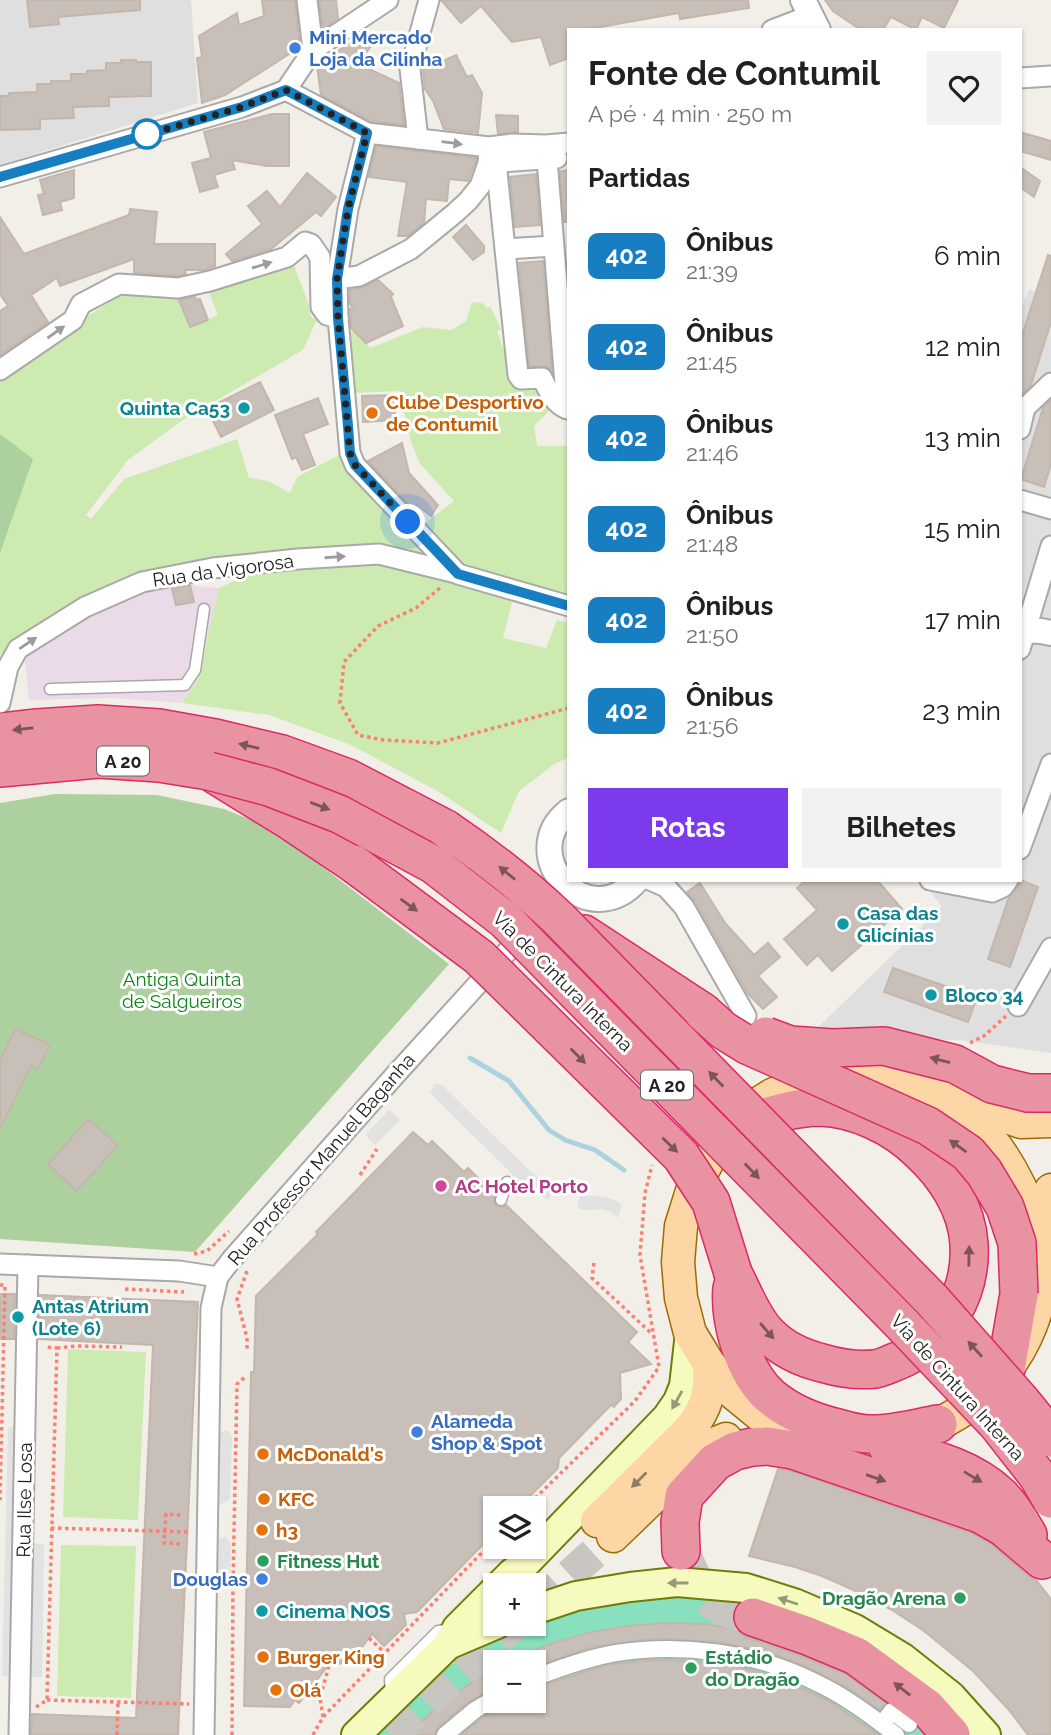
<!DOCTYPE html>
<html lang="pt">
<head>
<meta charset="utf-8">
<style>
	body { margin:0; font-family:Raleway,sans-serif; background:#f2f2f2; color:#202124; height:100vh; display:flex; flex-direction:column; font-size:26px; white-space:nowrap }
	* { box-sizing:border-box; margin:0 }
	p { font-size:23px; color:#757577 }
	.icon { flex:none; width:38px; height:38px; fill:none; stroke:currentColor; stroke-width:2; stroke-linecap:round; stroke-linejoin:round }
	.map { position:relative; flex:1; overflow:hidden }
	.sheet { position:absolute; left:567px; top:28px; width:455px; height:854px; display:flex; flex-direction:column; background:#fff; border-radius:0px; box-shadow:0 2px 5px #0004 }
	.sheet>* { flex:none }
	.badge { padding:0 14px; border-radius:10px; font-size:24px; line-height:46px }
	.tools { position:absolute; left:483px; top:1496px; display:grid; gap:14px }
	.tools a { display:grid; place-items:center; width:63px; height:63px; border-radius:0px; background:#fff; box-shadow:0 2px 5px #0004; font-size:35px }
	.you { position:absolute; width:35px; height:35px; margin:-18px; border:5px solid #fff; border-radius:50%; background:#1a73e8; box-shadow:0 0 0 10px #1a73e833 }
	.map>.badge { position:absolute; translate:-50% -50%; box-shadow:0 0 0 4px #fff }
	h2 { padding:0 21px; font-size:26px; line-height:63px }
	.round { display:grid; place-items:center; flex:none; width:74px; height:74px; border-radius:0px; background:#f2f2f2 }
	.head { display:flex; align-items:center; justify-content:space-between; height:119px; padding:0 21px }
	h1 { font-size:33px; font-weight:700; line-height:52px }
	.primary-button { display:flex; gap:14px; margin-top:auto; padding:14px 21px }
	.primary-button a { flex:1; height:80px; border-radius:0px; background:#7c3aed; color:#fff; font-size:28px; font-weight:700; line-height:80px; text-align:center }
	.primary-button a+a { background:#f2f2f2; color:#202124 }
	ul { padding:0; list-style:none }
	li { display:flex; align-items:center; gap:21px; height:91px; padding:0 21px }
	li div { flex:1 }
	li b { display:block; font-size:26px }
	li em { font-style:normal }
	li .badge { min-width:77px; font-weight:700; text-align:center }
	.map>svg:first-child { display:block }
</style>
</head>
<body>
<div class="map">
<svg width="1051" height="1735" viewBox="0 0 1051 1735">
	<rect width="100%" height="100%" fill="#f2efe9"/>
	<g fill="#e0dfdf">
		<polygon points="0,0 191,0 198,103 0,165"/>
		<polygon points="1029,289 1051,298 1051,1053 960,1040 821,1036 812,1033 942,907 921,880 1020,880 1020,312"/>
	</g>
	<polygon fill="#ebdbe8" points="191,581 196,586 219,588 198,680 182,703 112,698 29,700 24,654 86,615 144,592"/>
	<g fill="#cdebb0">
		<path d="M294,264C299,284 309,297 311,317L317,320L303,350L183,420L128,460L86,515L91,519L124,479L237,439L249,478L268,481L290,493L297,477L339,455L431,557L140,574L97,591L15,641L0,655V376L125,291L177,295L197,324L218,315L207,288L279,265Z"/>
		<polygon points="472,302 482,303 487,308 490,306 501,329 497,332 516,380 539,380 553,407 534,426 537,446 569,446 569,599 469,570 424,524 454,501 420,464 411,442 399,391 351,393 348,336 354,330 370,348 423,327 451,330 466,321"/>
		<polygon points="374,560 418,570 512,602 503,638 546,648 557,620 569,623 569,757 553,765 519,791 501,833 439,792 351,745 269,715 182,703 198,680 219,588 259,569"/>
		<polygon points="68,1349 146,1352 138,1520 63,1517"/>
		<polygon points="61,1545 136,1546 131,1698 57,1696"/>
	</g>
	<g fill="#add19e">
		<polygon points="0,434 33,459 0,553"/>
		<polygon points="55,794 157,795 224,809 272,828 449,964 195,1252 0,1239 0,803"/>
	</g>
	<path fill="#88e0be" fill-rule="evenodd" d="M658,1597H698L754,1605L937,1735H372L437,1674L470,1652L505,1633L528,1624H534V1622L580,1607ZM495,1662H534V1701H495Z"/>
	<g fill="#e2e2e2">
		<polygon points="435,1083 442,1085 530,1171 544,1182 551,1185 550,1200 536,1194 520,1182 430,1093"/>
		<polygon points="389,1110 400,1120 375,1145 365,1135"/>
		<polygon points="580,1195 606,1197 616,1201 622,1205 618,1218 611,1212 602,1209 585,1210 577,1208"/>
		<polygon points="8,1427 18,1427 11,1677 2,1676"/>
		<polygon points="228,1430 232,1437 230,1499 216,1507 218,1432"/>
		<polygon points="226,1537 231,1543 230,1578 215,1587 216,1539"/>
		<polygon points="32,1544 44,1544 42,1677 31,1677"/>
	</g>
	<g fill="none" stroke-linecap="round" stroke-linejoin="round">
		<polyline stroke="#aad3df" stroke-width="5" points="470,1058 509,1081 549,1130 565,1140 595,1150 624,1170"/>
	</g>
	<g fill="#c7bfb8" stroke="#c4b6ab" stroke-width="2">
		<polygon points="27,0 140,0 140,10 58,17 59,24 30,27"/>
		<polygon points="262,0 295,0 300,47 225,95 202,103 197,58 202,57 199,36 237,13 239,25 264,16"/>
		<polygon points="319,0 336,0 338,18 323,29"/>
		<polygon points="441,0 748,0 749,8 680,19 679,13 583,30 569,30 569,58 550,65 541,37 512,42 481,6 461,23"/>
		<polygon points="825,0 958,0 944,28 922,17 916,30 891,17 883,30 861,30 833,11"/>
		<polygon points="363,35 371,46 358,64 399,83 404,125 371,121 321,95 317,66 319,63"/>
		<polygon points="456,55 467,77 472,75 482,93 478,133 444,129 433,101 425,89 423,70"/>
		<polygon points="121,60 136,60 136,62 151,62 151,96 109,97 109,106 73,107 74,118 40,119 40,129 0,130 0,96 9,96 9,93 37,92 37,84 51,84 51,81 71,81 71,74 87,74 87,71 106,70 106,63 121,63"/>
		<polygon points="272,114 289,114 289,166 267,166 232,160 235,169 214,175 218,187 200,192 192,163 211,158 204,132"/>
		<polygon points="496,115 518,116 518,132 498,134"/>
		<polygon points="1020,132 1051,141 1051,160 1020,151"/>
		<polygon points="376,146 476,158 476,160 468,181 449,179 447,201 426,199 424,223 407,236 398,236 407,182 369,177"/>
		<polygon points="1020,167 1040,181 1034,197 1020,187"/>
		<polygon points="74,170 74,198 60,202 62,210 43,215 38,195 44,194 40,180"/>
		<polygon points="569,170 569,222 564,222 560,171"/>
		<polygon points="307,173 336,197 321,216 316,212 271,249 232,261 226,254 262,224 248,206 267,191 280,207"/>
		<polygon points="536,174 540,225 515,227 510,177"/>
		<polygon points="130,209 157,212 154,244 215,244 215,266 204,270 185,270 186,274 177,276 134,273 134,259 60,286 57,278 31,295 48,322 0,355 0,311 8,306 0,294 0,217 24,254 129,215"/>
		<polygon points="466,225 484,246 484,252 473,260 453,237"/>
		<polygon points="1048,255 1051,256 1051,322 1031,385 1020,396 1020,342"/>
		<polygon points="543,261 552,371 548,367 542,366 529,366 519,263"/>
		<polygon points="378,280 393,294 391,297 403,326 366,343 351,328 350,309 353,307 350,304 350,290 364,287"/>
		<polygon points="195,297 196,300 200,299 208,320 190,327 179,300"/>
		<polygon points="260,382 274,410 221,437 212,419 219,415 214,405"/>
		<polygon points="394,395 395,420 363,422 362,396"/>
		<polygon points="318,398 328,424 303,434 315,465 302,470 296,457 292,459 275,415"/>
		<polygon points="1051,400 1051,464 1044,487 1021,479 1043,408"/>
		<polygon points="402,443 409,473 438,505 431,516 417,505 413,509 368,461"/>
		<polygon points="190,585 194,602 176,605 172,589"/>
		<polygon points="806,880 877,880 902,909 832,971 818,955 807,965 784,939 817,910 797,888"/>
		<polygon points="1020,880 1038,887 1010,967 988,959 1009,897 1018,887"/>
		<polygon points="700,883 725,923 754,955 768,943 780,957 758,976 777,997 763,1009 748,994 695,901 687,892"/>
		<polygon points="893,968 977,997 968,1022 884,992"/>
		<polygon points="15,1029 50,1045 38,1069 31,1065 0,1130 0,1061"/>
		<polygon points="88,1119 118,1145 77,1191 48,1165"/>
		<polygon points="413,1132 428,1145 432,1141 464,1172 468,1168 495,1195 494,1201 496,1205 502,1207 506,1205 637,1332 628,1342 651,1364 620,1373 621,1399 614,1407 611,1405 559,1458 558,1468 518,1508 495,1508 495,1532 417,1612 404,1614 406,1625 384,1646 372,1634 356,1655 347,1662 338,1664 330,1663 299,1703 295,1700 290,1707 244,1706 251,1372 254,1372 256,1296 318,1234 316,1232"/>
		<polygon points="0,1294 15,1294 14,1339 0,1339"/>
		<polygon points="40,1295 198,1302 178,1735 31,1735 32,1714 136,1718 153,1345 39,1339"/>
		<polygon points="778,1469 788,1470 971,1533 991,1544 1028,1576 1036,1580 1051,1599 1051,1735 1028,1735 1009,1710 973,1671 924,1631 892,1610 858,1592 822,1576 795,1567 749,1556"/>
		<polygon points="666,1623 706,1624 736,1629 746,1637 801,1656 846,1674 885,1703 880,1710 842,1684 795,1662 771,1653 719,1642 667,1639 640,1640 592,1647 534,1667 534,1662 505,1662 550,1644 588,1633 627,1626"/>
		<polygon points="667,1660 716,1663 741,1667 788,1682 831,1702 879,1735 461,1735 481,1719 501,1707 505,1701 534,1701 534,1688 607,1665 642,1661"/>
		<polygon points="495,1668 495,1688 490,1689 468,1702 438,1727 435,1735 405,1735 445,1701 478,1678"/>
	</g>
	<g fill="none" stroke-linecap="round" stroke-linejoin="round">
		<g stroke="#c8c6c1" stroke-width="32" stroke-dasharray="32 16" stroke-linecap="butt">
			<polyline points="534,1607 613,1536"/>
			<polyline points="391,1735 515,1624"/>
		</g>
		<path stroke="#c8c6c1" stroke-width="37" stroke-dasharray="37 18" stroke-linecap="butt" d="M681,1551C687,1566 694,1584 706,1595C719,1607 737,1613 753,1617"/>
		<g stroke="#a9a9a9" stroke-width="13">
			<g id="service">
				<polyline points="50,689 185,685 195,670 204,609"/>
				<polyline points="501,1200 507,1182"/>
				<polyline points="391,1693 390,1679 438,1631 453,1629"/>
			</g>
		</g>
		<g stroke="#a9a9a9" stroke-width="19">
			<g id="pedestrian">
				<path d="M534,1678C560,1668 587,1658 616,1653C682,1643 755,1652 815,1682C845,1696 870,1715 896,1735"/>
				<polyline points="882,1724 892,1711 909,1724"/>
				<polyline points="445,1735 475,1710 495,1698"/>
			</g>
		</g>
		<g stroke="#a9a9a9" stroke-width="23">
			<g id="minor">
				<polyline points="772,30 811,15"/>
				<polyline points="313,50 388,0"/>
				<polyline points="1020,78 1051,76"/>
				<polyline points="286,90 313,50 307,0"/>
				<polyline points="367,133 348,209 337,279 338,318 350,453 355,465 458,574 569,606"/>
				<polyline points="418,139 410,69 429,0"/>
				<path d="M496,162L518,375L521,379L542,378C548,390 554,404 567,409L547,159"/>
				<polyline points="488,163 557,158"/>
				<polyline points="0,177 242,107 286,90 367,133 489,147 512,144 546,145 569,143"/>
				<polyline points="506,249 553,246"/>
				<polyline points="337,279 359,276 411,249 455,213 468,201 480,186 488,163 489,151"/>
				<polyline points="0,370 73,320 81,304 119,284 178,288 210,281 287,257 305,242 311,244 320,257 321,307 327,315 338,318"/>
				<polyline points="1020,429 1025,408 1051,383"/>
				<polyline points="1020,500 1051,509"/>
				<polyline points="1020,649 1051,546"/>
				<polyline points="0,703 8,667 18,649 85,607 142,582 213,568 298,559 379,554 456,573"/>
				<polyline points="1020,849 1051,764"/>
				<polyline points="650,880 666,887 684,907 746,1016"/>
				<polyline points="930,880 992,892 1003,887 1008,880"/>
				<polyline points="1018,1006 1051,948"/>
				<polyline points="0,1264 179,1271 218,1277"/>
				<polyline points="19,1735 28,1265"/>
				<polyline points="204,1735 211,1308 218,1277 232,1259 396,1074 536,920"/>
			</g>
		</g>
		<g stroke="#a9a9a9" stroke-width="28">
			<g id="tertiary">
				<polyline points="803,0 818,30"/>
				<polyline points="1020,630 1041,631 1051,633"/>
				<path d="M569,811C514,854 587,936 637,880"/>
			</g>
		</g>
		<g stroke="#707d05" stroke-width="32">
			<g id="secondary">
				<polyline points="499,1586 512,1573 527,1562 667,1417 678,1401 684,1386 690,1333"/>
				<polyline points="534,1610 576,1596 630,1587 677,1582 746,1588 794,1603 855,1629 903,1658 951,1696 986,1735"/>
				<polyline points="450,1644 497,1624"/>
				<polyline points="356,1735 448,1645 457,1628 495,1590"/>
			</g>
		</g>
		<g stroke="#a06b00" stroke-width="35">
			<g id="primary">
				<path d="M1042,1239C1046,1223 1046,1207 1051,1190"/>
				<path d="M918,1435C941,1423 966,1411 985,1393C1026,1354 1048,1300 1042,1243C1041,1236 1038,1230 1035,1223C1024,1193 1010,1163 990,1139C979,1125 961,1111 948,1097"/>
				<polyline points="820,1441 793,1432 760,1415 732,1392 709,1364 690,1333 681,1298 678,1262 681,1226 692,1191 709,1159 743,1113 772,1095 805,1082 844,1074 891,1077 1021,1122 1051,1121"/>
				<path d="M597,1521L691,1428C707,1407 711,1390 709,1364"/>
				<polyline points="613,1536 701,1451 709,1446 726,1439"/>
			</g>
		</g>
		<g stroke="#dc2a67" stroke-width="40">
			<g id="motorway">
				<polyline points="0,732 37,728 98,724 159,728 215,738 282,754 348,778 446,829"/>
				<polyline points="0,768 98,759 159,763 209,771 287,819 354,864"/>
				<polyline points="584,934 703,1012"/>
				<path d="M732,1128C760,1119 790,1107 820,1107C856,1108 895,1127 920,1152C945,1175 967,1208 969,1244C972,1295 943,1343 895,1362C889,1364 882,1368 875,1369C857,1371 839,1368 822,1363C802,1358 782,1349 767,1333C752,1317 743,1292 733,1273"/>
				<path d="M732,1288C729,1322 744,1373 770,1396C790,1413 813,1422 838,1428C848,1431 859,1434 869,1434C892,1435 916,1428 938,1424"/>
				<polyline points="1006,1369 1019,1294"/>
				<path d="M887,1446C926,1457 969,1466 1000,1495C1012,1507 1020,1521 1028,1535"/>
				<polyline points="681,1551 680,1522 684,1496 715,1462 735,1451 752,1447 767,1446 793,1450 980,1514 1003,1527 1042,1560"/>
				<polyline points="753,1617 808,1636 856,1656 927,1708 951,1735"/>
			</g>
		</g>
		<g stroke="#fa8072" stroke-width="3.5" stroke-dasharray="3.5 3.5" stroke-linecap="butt">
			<polyline points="440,588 416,608 378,626 344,662 340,703 358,735 383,740 438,743 569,708"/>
			<polyline points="970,1043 984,1036 1006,1016"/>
			<polyline points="360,1175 377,1149"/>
			<polyline points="194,1254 207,1251 229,1231"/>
			<polyline points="594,1263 592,1278 651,1333"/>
			<polyline points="247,1271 237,1299 247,1338 247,1351"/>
			<polyline points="0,1285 5,1285 0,1500"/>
			<polyline points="125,1289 184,1292"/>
			<polyline points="57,1348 76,1346 122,1347"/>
			<polyline points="525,1508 635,1401 659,1367 640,1255 645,1193 652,1165"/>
			<polyline points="51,1528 189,1532"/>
			<polyline points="180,1544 164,1543 166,1514 182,1515"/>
			<polyline points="369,1638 385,1653"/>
			<polyline points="47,1700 189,1704"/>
			<polyline points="36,1707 47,1700 57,1348 45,1347"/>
			<polyline points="323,1717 320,1698 330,1662"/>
			<polyline points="117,1735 118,1703"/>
			<polyline points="232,1735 233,1584 237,1384 245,1377"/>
			<polyline points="313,1735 323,1717 495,1539"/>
		</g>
		<use href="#service" stroke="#fff" stroke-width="10"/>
		<use href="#pedestrian" stroke="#fff" stroke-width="16"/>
		<use href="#minor" stroke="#fff" stroke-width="19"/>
		<use href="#tertiary" stroke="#fff" stroke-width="24"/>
		<use href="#secondary" stroke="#f7fabf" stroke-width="28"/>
		<use href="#primary" stroke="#fcd6a4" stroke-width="32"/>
		<use href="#motorway" stroke="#e892a2" stroke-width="37"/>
		<g stroke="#dc2a67" stroke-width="40" stroke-linecap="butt">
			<g id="motorway-bridge">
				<polyline points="209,771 269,787 339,814 434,865 505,920 902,1324 997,1424 1037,1475 1051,1499"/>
				<path d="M446,829C486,856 523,885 558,918L932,1300L1022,1402L1051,1438"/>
				<polyline points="354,864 479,957 681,1156 711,1202 733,1273"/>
				<polyline points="703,1012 723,1030 747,1045 928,1126 968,1153 984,1172 1005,1207 1017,1243 1019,1294"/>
				<polyline points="766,1036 790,1045 833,1048 884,1046 955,1064 992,1084 1028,1093 1051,1093"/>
			</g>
		</g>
		<use href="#motorway-bridge" stroke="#e892a2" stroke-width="37"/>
	</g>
	<defs><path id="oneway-solid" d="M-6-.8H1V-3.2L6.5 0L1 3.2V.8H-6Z" transform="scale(1.75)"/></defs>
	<g fill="#9c9c9c">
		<use href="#oneway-solid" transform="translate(452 143) rotate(7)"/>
		<use href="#oneway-solid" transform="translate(262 265) rotate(-17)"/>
		<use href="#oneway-solid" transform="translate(56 332) rotate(-35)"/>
		<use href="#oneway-solid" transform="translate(335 557) rotate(-4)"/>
		<use href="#oneway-solid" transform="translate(28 643) rotate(-34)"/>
	</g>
	<g fill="#7b545c">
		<use href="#oneway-solid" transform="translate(23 729) rotate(174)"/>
		<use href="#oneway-solid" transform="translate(249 746) rotate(-167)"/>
		<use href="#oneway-solid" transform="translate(320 806) rotate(21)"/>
		<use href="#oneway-solid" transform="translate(507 873) rotate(-141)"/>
		<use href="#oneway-solid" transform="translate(409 905) rotate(36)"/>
		<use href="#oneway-solid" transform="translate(578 1056) rotate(45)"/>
		<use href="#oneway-solid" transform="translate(940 1060) rotate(-165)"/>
		<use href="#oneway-solid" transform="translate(716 1079) rotate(-134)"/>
		<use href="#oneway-solid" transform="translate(670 1145) rotate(44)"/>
		<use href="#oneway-solid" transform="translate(958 1146) rotate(-145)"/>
		<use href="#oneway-solid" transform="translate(752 1171) rotate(46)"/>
		<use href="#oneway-solid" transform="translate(969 1256) rotate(-89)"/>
		<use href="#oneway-solid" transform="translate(767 1331) rotate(49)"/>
		<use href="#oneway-solid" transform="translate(975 1349) rotate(-132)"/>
		<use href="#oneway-solid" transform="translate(973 1477) rotate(31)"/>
		<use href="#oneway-solid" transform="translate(876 1478) rotate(19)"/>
		<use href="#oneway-solid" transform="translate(902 1689) rotate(-142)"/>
	</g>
	<g fill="#979978">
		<use href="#oneway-solid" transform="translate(677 1400) rotate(119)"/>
		<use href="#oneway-solid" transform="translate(678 1583) rotate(-180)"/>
		<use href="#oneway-solid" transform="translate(788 1601) rotate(-162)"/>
	</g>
	<use fill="#8f7c63" href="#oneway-solid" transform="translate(639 1480) rotate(135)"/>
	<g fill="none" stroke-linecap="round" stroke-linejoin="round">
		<g stroke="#fff" stroke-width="16">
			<polyline id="line" points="0,177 242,107 286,90 367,133 348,209 337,279 338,318 348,426 350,453 355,465 458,574 569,606"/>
		</g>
		<use href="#line" stroke="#187ec2" stroke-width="10"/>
		<polyline stroke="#222" stroke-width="7" stroke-dasharray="0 12.6" points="147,134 145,135 242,107 286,90 367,133 348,209 337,279 338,318 350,453 355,465 408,522"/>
	</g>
	<g fill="#3f7fe0" stroke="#fff" stroke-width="2.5">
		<circle cx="295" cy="48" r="7"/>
		<circle cx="417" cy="1432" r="7"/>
		<circle cx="262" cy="1579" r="7"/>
	</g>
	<circle fill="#fff" stroke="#187ec2" stroke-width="3.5" cx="147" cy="134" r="14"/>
	<g fill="#0f9aa8" stroke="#fff" stroke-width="2.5">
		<circle cx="244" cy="408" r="7"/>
		<circle cx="843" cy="924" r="7"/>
		<circle cx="931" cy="995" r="7"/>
		<circle cx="18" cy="1317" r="7"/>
		<circle cx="262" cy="1611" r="7"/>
	</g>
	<g fill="#e8710a" stroke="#fff" stroke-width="2.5">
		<circle cx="372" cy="413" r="7"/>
		<circle cx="263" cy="1454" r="7"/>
		<circle cx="264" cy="1499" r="7"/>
		<circle cx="262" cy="1530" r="7"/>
		<circle cx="263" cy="1657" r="7"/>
		<circle cx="276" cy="1690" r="7"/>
	</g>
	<circle fill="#d1479c" stroke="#fff" stroke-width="2.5" cx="441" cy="1186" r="7"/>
	<g fill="#2e9e5b" stroke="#fff" stroke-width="2.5">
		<circle cx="263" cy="1561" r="7"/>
		<circle cx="960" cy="1598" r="7"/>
		<circle cx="691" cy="1668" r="7"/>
	</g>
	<g text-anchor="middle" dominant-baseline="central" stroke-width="6" stroke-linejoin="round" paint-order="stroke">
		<g fill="#fff" stroke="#646464" stroke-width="2">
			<rect x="97" y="746.5" width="52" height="29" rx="5"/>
			<rect x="641" y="1070.5" width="52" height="29" rx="5"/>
		</g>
		<g font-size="18" font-weight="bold" fill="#222">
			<text x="123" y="761">A 20</text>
			<text x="667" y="1085">A 20</text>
		</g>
		<g font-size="19" font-weight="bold" fill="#366cbe" stroke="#fff" text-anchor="start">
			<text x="309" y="37">Mini Mercado<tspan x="309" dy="22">Loja da Cilinha</tspan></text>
			<text x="431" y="1421">Alameda<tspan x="431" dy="22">Shop &amp; Spot</tspan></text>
			<text x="248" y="1579" text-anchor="end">Douglas</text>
		</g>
		<g font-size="19" font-weight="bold" fill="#c56008" stroke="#fff" text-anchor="start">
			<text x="386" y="402">Clube Desportivo<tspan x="386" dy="22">de Contumil</tspan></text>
			<text x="277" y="1454">McDonald's</text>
			<text x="278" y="1499">KFC</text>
			<text x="276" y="1530">h3</text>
			<text x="277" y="1657">Burger King</text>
			<text x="290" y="1690">Olá</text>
		</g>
		<g font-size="19" font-weight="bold" fill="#0d838f" stroke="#fff" text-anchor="start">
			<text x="230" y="408" text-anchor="end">Quinta Ca53</text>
			<text x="857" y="913">Casa das<tspan x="857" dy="22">Glicínias</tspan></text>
			<text x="945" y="995">Bloco 34</text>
			<text x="32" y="1306">Antas Atrium<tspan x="32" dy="22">(Lote 6)</tspan></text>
			<text x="276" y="1611">Cinema NOS</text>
		</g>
		<g font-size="19" fill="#222" stroke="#fff">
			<text transform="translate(223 570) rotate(-8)">Rua da Vigorosa</text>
			<text transform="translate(563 981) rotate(45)">Via de Cintura Interna</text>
			<text transform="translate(321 1159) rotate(-49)">Rua Professor Manuel Baganha</text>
			<text transform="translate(958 1387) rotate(48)">Via de Cintura Interna</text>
			<text transform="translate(24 1500) rotate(-89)">Rua Ilse Losa</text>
		</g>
		<g font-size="19" fill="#0c8416" stroke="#fff">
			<text x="182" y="979">Antiga Quinta<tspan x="182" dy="22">de Salgueiros</tspan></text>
		</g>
		<g font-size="19" font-weight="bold" fill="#b23c85" stroke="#fff" text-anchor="start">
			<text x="455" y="1186">AC Hotel Porto</text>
		</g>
		<g font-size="19" font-weight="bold" fill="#27864d" stroke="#fff" text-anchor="start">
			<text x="277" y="1561">Fitness Hut</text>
			<text x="946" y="1598" text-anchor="end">Dragão Arena</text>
			<text x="705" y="1657">Estádio<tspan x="705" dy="22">do Dragão</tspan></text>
		</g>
	</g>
</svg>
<div class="tools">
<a><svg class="icon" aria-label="layers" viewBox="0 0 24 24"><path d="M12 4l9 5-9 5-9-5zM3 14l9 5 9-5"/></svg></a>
<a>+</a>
<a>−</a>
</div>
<div class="you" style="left:408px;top:522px"></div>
<section class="sheet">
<div class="head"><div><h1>Fonte de Contumil</h1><p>A pé · 4 min · 250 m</p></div><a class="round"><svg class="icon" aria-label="heart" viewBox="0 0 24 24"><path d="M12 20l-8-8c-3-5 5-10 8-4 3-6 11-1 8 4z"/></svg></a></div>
<h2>Partidas</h2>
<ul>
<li><span class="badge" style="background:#187ec2;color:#fff">402</span><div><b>Ônibus</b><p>21:39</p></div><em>6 min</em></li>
<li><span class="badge" style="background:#187ec2;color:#fff">402</span><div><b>Ônibus</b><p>21:45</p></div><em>12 min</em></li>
<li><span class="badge" style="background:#187ec2;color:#fff">402</span><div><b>Ônibus</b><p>21:46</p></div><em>13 min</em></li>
<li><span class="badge" style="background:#187ec2;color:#fff">402</span><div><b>Ônibus</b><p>21:48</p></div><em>15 min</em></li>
<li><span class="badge" style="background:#187ec2;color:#fff">402</span><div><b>Ônibus</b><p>21:50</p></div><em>17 min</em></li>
<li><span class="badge" style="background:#187ec2;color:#fff">402</span><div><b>Ônibus</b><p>21:56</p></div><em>23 min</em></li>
</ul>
<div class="primary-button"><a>Rotas</a><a>Bilhetes</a></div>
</section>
</div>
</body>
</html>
